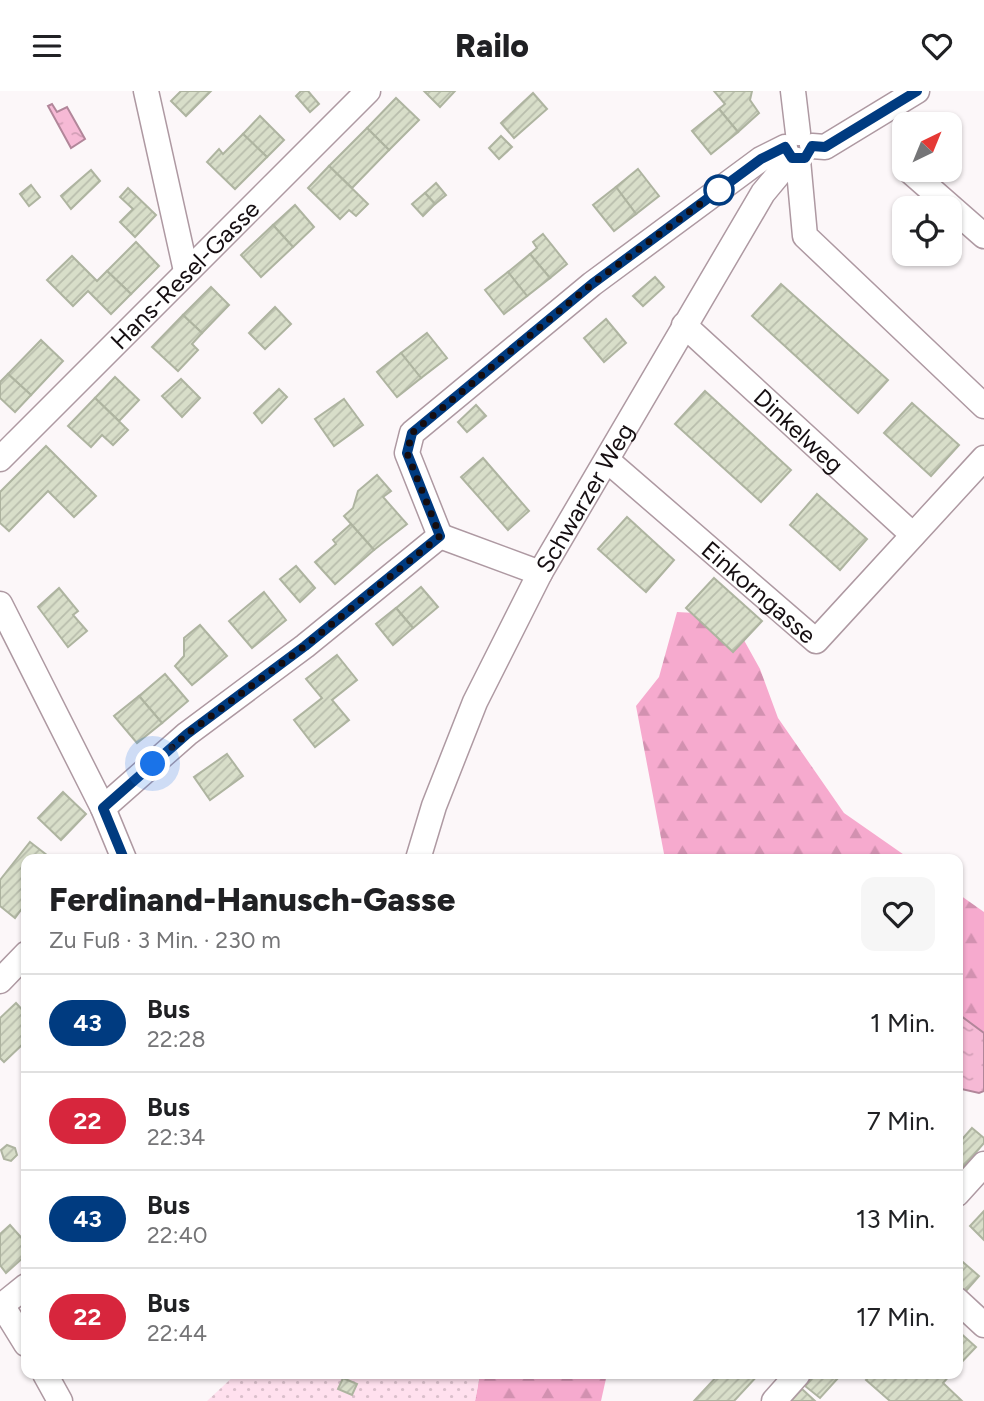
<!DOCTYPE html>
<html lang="de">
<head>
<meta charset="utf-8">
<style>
	body { margin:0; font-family:Figtree,sans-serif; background:#f6f6f6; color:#202124; height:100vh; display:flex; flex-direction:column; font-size:26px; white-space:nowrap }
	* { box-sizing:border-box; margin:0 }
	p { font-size:23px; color:#757577 }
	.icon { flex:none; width:38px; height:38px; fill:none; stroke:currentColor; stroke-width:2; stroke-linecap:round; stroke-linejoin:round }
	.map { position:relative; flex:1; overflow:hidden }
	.drawer { position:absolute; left:21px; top:763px; width:942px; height:525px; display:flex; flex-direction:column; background:#fff; border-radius:14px; box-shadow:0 2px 5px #0004 }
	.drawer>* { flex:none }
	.badge { padding:0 14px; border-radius:23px; font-size:24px; line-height:46px }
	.needle { width:46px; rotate:43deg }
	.tools { position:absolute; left:892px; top:21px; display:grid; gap:14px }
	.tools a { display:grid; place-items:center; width:70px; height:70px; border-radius:14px; background:#fff; box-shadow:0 2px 5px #0004; font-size:35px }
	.you { position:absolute; width:35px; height:35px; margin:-18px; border:5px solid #fff; border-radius:50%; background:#1a73e8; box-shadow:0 0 0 10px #1a73e833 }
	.map>.badge { position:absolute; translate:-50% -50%; box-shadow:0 0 0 4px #fff }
	.round { display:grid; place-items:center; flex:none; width:74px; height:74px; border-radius:14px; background:#f6f6f6 }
	.head { display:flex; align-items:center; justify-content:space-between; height:119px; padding:0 28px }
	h1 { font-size:33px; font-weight:800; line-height:52px }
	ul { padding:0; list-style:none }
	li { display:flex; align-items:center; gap:21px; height:98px; padding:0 28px; border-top:2px solid #e0e0e0 }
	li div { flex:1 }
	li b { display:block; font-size:26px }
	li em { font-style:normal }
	li .badge { min-width:77px; font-weight:700; text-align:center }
	header { display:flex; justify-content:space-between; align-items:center; height:91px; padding:0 28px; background:#fff; font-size:32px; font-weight:800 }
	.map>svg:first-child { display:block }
</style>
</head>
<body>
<header><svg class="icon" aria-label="menu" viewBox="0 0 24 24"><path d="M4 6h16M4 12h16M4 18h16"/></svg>Railo<svg class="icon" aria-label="heart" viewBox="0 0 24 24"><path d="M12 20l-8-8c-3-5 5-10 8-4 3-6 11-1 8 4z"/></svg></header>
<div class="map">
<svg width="984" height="1310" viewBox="0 0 984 1310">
	<defs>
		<pattern id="forest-firs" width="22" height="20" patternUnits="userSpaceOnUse" patternTransform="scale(1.75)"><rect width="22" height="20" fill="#f6aace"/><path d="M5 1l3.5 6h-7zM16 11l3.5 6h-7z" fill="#d291b0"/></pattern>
		<pattern id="garden-dots" width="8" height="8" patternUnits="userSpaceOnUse" patternTransform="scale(1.75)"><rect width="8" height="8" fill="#ffe0ee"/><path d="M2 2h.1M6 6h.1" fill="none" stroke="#dabfcb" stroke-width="1.8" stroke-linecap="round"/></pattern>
		<pattern id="water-ripples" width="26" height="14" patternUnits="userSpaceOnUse" patternTransform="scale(1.75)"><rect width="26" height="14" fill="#f6b9d5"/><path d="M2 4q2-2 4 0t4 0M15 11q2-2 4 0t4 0" fill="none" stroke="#d29eb6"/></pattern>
		<pattern id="building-hatch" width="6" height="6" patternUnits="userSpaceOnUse" patternTransform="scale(1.75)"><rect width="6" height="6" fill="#d8dec9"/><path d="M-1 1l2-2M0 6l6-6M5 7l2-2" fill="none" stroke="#b8bdac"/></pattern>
	</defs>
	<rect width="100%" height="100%" fill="#fcf7f9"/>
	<g fill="url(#forest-firs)">
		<polygon points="677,521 730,524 760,578 778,627 844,722 910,768 665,768 636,615 659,586"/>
		<polygon points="957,802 984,821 984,942 957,922"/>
		<polygon points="480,1283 607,1283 601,1310 475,1310"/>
	</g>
	<polygon fill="url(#garden-dots)" points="236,1283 480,1283 475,1310 207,1310"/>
	<g fill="url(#water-ripples)" stroke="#b2869a" stroke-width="2">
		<polygon points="52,13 57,21 67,16 85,48 71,57 48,15"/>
		<polygon points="957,922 984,942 984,1000 979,1002 957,997"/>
	</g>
	<g fill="url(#building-hatch)" stroke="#aeb4a0" stroke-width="2">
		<polygon points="181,0 211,0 186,25 171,10"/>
		<polygon points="301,0 308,0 319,13 310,21 296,5"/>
		<polygon points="424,0 455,0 440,16"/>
		<polygon points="714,0 752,0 750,9 759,22 738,41 719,18 725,13"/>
		<polygon points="533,2 547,18 514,47 501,32"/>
		<polygon points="396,7 419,29 389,59 367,37"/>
		<polygon points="719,18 738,41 711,63 692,40"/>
		<polygon points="260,25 284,49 267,66 243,43"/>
		<polygon points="367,37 389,59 352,97 329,75"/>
		<polygon points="243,43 267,66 235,98 207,71 219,58 223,63"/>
		<polygon points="501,45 512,56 499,68 489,57"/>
		<polygon points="329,75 368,113 356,125 349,119 340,128 308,97"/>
		<polygon points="638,78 659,105 636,123 616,96"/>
		<polygon points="91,79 100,90 71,118 61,105"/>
		<polygon points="436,92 446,104 435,113 425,102"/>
		<polygon points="31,94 40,106 29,115 20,103"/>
		<polygon points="616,96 636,123 614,140 593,114"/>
		<polygon points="128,97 156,124 135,146 120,131 133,118 120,106"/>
		<polygon points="425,102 435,113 423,125 412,113"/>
		<polygon points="295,114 314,136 293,156 273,134"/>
		<polygon points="273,134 293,156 261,186 241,164"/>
		<polygon points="543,143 567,173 550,187 530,163 537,157 533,151"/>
		<polygon points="136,151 159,175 131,203 107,180"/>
		<polygon points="530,163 550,187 527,205 508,181"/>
		<polygon points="72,165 97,190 107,180 131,203 111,223 88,200 73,215 47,189"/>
		<polygon points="508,181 527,205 504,223 485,199"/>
		<polygon points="655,186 664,196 643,215 633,205"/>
		<polygon points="781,193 888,289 858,322 752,225"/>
		<polygon points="211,196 229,214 202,242 183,224"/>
		<polygon points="275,216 291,233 265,258 249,242"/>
		<polygon points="183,224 202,242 192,253 198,259 178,280 152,256"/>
		<polygon points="606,228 626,252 604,271 584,247"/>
		<polygon points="427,242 447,267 421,287 401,262"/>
		<polygon points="41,249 63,270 31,304 8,283"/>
		<polygon points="401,262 421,287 397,306 377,281"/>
		<polygon points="8,283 31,304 15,321 0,307 0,291"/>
		<polygon points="115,286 139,309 119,330 95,307"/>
		<polygon points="181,288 200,307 182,326 162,305"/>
		<polygon points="279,298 287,306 262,332 254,322"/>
		<polygon points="705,300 791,379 761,411 675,333"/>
		<polygon points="95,307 128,339 113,354 102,344 91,356 68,335"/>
		<polygon points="344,308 363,334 334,355 315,328"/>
		<polygon points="912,312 959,354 931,385 884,342"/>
		<polygon points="476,314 486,325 467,341 458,331"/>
		<polygon points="46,355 96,405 74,426 48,400 9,440 0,432 0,401"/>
		<polygon points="483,367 529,420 508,439 461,386"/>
		<polygon points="377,384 391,400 383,406 407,433 374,459 344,425 353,417 358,400"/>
		<polygon points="817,403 867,448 840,479 790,434"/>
		<polygon points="627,426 674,469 646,501 598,458"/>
		<polygon points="351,433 374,459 335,493 315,471 336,453 333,449"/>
		<polygon points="296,475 315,497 300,511 280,488"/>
		<polygon points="714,487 762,530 733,561 686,517"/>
		<polygon points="421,496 438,516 413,537 396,517"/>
		<polygon points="59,497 78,520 73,524 87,540 68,556 38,516"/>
		<polygon points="264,501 286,529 252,557 229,530"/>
		<polygon points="396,517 413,537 393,554 376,533"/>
		<polygon points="200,534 227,565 192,594 175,575 184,565 184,547"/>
		<polygon points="337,564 357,589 332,609 349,629 315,656 294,629 322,607 306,588"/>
		<polygon points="165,583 188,610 162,632 139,605"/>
		<polygon points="139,605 162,632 137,652 114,625"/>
		<polygon points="227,663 243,685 210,709 194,686"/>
		<polygon points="63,701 86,723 61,749 38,727"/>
		<polygon points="30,751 52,768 26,768 26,812 15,827 0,815 0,789"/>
		<polygon points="16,912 26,923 26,950 4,971 0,967 0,927"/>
		<polygon points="972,1037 984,1047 984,1052 957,1083 957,1054"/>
		<polygon points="7,1054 15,1057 17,1064 11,1070 4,1068 1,1059"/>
		<polygon points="984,1120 984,1149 970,1135"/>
		<polygon points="10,1134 26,1152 26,1164 6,1182 0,1174 0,1143"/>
		<polygon points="957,1166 979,1185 965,1201 957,1194"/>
		<polygon points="957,1239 976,1256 957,1276"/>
		<polygon points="719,1283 759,1283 734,1310 694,1310"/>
		<polygon points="816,1283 833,1283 838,1287 820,1307 805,1295"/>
		<polygon points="872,1283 951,1283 943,1292 962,1310 890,1310 866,1289"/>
		<polygon points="343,1287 357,1293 352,1304 338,1298"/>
		<polygon points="802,1298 815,1310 791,1310"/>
	</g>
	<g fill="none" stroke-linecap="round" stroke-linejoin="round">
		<g stroke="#ae99a2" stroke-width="27">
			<g id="minor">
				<polyline points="146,0 186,180"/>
				<polyline points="793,0 798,42"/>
				<polyline points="812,55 825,56 917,0"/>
				<polyline points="798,69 805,145 984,315"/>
				<polyline points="911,81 984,145"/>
				<path id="s1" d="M684,234L913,444"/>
				<path id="s2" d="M0,368L368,0"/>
				<path id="s3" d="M608,370L816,550L984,367"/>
				<polyline points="440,445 407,362 412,342 592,193 761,68 785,56"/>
				<polyline points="440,445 540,482"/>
				<polyline points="0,513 103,717 124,768"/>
				<polyline points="103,717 187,643 305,555 440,445"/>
				<path id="s4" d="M418,768L434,715L475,611L540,482L763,102L792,67"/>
				<polyline points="0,890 26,863"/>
				<polyline points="957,1103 984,1073"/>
				<polyline points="957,1209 984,1234"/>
				<polyline points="2,1214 26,1253"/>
				<polyline points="0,1216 26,1195"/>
				<polyline points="45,1283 60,1310"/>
				<polyline points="774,1310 798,1283"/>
			</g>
		</g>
		<use href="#minor" stroke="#fff" stroke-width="24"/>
	</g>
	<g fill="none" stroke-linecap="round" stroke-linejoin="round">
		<g stroke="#fff" stroke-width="16">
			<polyline id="line" points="124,768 103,717 187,643 305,555 440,445 407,362 412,342 592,193 761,68 785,56 792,67 805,67 812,55 825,56 917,0"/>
		</g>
		<use href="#line" stroke="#003b80" stroke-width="10"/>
		<polyline stroke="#150e11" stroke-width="7" stroke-dasharray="0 12.6" points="153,673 187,643 305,555 440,445 407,362 412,342 592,193 719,99"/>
	</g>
	<circle fill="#fff" stroke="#003b80" stroke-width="3.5" cx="719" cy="99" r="14"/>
	<g text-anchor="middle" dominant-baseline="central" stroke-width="7" stroke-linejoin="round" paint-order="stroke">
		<g font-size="24" fill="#150e11" stroke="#fff">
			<text stroke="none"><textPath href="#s2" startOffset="261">Hans-Resel-Gasse</textPath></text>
			<text stroke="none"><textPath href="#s1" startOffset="156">Dinkelweg</textPath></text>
			<text stroke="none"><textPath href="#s4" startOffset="399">Schwarzer Weg</textPath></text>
			<text stroke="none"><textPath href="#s3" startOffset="200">Einkorngasse</textPath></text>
		</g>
	</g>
</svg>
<div class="tools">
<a><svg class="needle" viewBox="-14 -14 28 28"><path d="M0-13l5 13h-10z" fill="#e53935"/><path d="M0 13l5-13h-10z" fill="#757577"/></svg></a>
<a><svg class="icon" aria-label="locate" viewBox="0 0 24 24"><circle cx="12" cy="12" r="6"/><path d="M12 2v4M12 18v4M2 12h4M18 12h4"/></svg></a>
</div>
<div class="you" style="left:153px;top:673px"></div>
<section class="drawer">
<div class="head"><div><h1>Ferdinand-Hanusch-Gasse</h1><p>Zu Fuß · 3 Min. · 230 m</p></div><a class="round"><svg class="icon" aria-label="heart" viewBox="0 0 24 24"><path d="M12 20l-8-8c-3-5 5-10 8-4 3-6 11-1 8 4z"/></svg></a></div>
<ul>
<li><span class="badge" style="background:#003b80;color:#fff">43</span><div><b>Bus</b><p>22:28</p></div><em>1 Min.</em></li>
<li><span class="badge" style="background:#d7263d;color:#fff">22</span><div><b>Bus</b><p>22:34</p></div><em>7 Min.</em></li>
<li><span class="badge" style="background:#003b80;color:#fff">43</span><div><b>Bus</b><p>22:40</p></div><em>13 Min.</em></li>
<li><span class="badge" style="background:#d7263d;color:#fff">22</span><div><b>Bus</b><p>22:44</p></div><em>17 Min.</em></li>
</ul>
</section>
</div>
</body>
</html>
